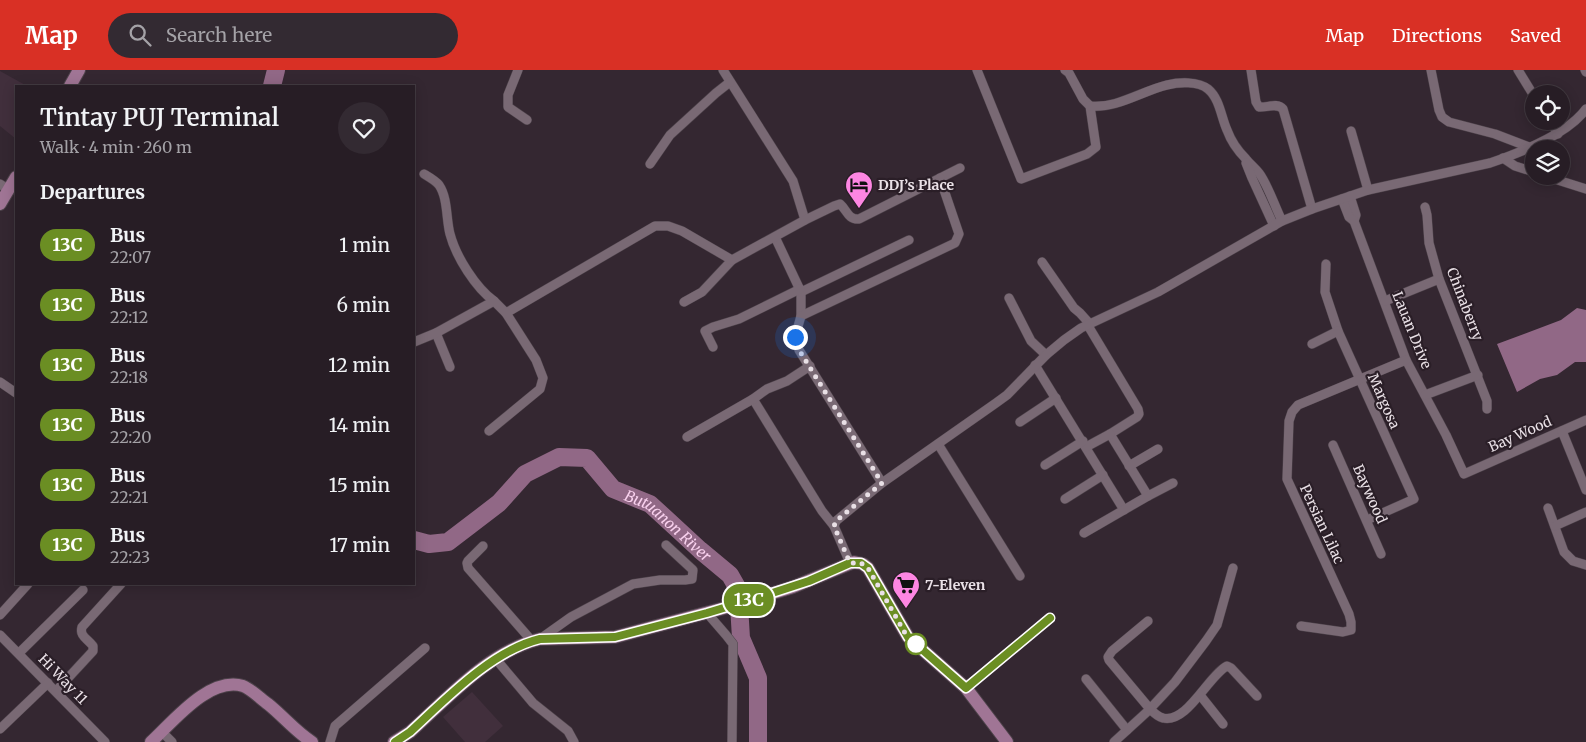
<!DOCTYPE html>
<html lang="en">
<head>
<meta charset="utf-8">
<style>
	body { margin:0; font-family:Merriweather,serif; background:#332a32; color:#f1f3f6; height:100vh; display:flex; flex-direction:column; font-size:19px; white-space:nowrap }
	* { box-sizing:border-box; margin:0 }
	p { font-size:16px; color:#a4a2a7 }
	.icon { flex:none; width:28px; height:28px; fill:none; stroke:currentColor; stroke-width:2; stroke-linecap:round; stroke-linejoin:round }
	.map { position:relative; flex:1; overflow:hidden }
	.sheet { position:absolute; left:15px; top:15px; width:400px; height:500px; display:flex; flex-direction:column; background:#271d25; border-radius:0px; box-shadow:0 2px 12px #0003,0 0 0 1px #433b42 }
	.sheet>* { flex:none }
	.badge { padding:0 10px; border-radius:16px; font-size:18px; line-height:32px }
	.fabs { position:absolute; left:1525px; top:15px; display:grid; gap:10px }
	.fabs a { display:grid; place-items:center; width:45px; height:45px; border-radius:50%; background:#271d25; box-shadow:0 2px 12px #0003,0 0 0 1px #433b42; font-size:25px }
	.you { position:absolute; width:25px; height:25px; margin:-12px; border:4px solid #fff; border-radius:50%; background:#1a73e8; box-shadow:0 0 0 8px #1a73e833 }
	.map>.badge { position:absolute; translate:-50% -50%; box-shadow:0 0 0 2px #fff }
	h2 { padding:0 25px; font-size:19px; line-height:45px }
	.round { display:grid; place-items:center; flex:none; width:52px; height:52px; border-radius:26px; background:#332a32 }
	.summary { display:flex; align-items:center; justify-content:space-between; height:85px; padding:0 25px }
	h1 { font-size:24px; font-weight:600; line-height:38px }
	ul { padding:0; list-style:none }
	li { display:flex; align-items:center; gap:15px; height:60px; padding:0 25px }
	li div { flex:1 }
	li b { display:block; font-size:19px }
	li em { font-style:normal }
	li .badge { min-width:55px; font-weight:700; text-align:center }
	header { display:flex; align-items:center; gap:30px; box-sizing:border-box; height:70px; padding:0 25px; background:#d93025; color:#fff }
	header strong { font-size:24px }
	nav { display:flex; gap:28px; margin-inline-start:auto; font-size:18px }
	.search { width:350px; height:45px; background:#332a32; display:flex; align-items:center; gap:12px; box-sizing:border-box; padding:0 18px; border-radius:28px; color:#a4a2a7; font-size:19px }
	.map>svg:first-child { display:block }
</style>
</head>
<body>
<header>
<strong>Map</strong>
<div class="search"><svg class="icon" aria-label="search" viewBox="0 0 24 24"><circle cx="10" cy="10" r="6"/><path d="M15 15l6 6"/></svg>Search here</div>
<nav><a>Map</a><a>Directions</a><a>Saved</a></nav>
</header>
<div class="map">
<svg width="1586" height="672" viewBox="0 0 1586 672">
	<rect width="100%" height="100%" fill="#342731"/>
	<g fill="#412f3c">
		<polygon points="0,1 27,16 16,16 16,69 0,56"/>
		<polygon points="472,622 503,656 485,672 465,672 443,647"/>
	</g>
	<polygon fill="#916886" points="1577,238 1586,240 1586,292 1575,292 1557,305 1540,309 1517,322 1497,274 1561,250"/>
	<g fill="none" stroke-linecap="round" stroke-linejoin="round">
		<g stroke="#916886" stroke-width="18">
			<polyline points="272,16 276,0"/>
			<path id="s1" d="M414,470L429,474L448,472L499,433L525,404L559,387L587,388L613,419L650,434L700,480L730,505L738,519L741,568L758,608V672"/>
		</g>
		<g stroke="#4d424a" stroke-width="10">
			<g id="minor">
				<polyline points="518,0 508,25 508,37 527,50"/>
				<polyline points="723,0 793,111 805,150"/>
				<polyline points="977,0 1021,109 1087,84 1096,77 1090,36 1083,29 1069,3 1065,0"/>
				<path d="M1251,0L1256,32L1259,37C1267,38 1277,32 1283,39L1312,139"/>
				<polyline points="1431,0 1439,40 1442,47 1449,52 1495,64 1529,77"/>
				<polyline points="1518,0 1534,26"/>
				<polyline points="1585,0 1586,2"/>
				<path d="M1090,36C1116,39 1142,21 1167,15C1179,12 1198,11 1208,19C1220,29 1221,47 1227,60C1231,71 1238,81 1246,89C1250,94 1255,98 1259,103C1268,115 1275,137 1282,151"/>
				<polyline points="1550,51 1558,64"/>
				<polyline points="1351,61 1368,120"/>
				<polyline points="1503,88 1515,96 1534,102"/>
				<polyline points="1246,93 1252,108 1274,156"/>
				<polyline points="650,94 670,65 716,23 730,12"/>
				<path d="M424,104C429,107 436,111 439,115C448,128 446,149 450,164C456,187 476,218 494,231"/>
				<polyline points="1545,106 1586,119"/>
				<polyline points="0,114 9,120"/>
				<polyline points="1350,126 1356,145 1354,151"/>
				<polyline points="1342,129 1349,147 1354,151 1406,290 1446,365 1464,404 1586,350"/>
				<polyline points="1425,137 1427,145 1429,173 1439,209 1487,331 1487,339"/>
				<polyline points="775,167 801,222 801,246 795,267 799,280 882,413"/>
				<polyline points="1042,192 1074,238 1080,243 1089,253"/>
				<polyline points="1326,194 1325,222 1338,261 1414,429 1367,450"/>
				<polyline points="801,222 909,170"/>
				<polyline points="1009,228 1031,271 1046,285"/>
				<polyline points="1385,231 1439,209"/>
				<polyline points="684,232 702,222 732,190"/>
				<path d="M506,243L655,156H668L682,161L732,190L805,150L834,136L840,134C847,140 848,150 859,149L960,98"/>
				<polyline points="801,246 955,173 959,164 940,108"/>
				<polyline points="1087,254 1138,339 1139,344 1137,347 1110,364 1148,426"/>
				<polyline points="436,263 450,297"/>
				<polyline points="414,272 436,263 494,231 506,243 536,290 543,308 540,319 489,361"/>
				<polyline points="1312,274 1338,261"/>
				<polyline points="713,277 705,261 713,257 739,249 800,219"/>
				<polyline points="1035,295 1124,440"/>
				<polyline points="0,312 16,323"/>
				<polyline points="1425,325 1478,305"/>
				<polyline points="753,329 822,441 834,456 850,493"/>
				<polyline points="1020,352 1056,328"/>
				<polyline points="1562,361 1586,420"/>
				<polyline points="687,367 753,329 767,319 787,311 810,296"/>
				<polyline points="938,374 1020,506"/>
				<polyline points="1333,375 1381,484"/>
				<polyline points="1086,377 1110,364"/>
				<polyline points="1045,395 1083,371"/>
				<polyline points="1129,396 1158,379"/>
				<polyline points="1065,429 1103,405"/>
				<polyline points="1548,438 1564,482 1573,491 1586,495"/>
				<path d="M834,456L836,451L882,413L996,333L1007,325L1046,285L1064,270L1081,258L1158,222L1282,151L1312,139L1368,120L1490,93C1519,83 1567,65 1586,39"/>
				<polyline points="1555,456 1586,442"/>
				<polyline points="1084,463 1148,426 1173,413"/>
				<polyline points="483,476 468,491 467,493 468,498 532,571"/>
				<polyline points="707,543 726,565 733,574 732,672"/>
				<polyline points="0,545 28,514"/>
				<path d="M1148,551L1112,581L1108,587L1109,590L1150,639C1154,643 1158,647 1163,648C1187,654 1208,606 1227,596L1231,598L1257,626"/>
				<polyline points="1301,556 1343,562 1351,560 1351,552 1349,544 1287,409 1289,351 1292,342 1298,335 1406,290"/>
				<polyline points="0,565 105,672"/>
				<polyline points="540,569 571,547 633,514 660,510 685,510 692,509 693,500 666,475"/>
				<polyline points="19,583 83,520"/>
				<polyline points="495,588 533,633 568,661 574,672"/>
				<polyline points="1086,609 1127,660"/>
				<path d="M56,621L93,581V576C88,569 79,566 82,557L121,514"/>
				<polyline points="1200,625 1223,654"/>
				<polyline points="0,659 48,613"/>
				<polyline points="162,662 172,672"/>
				<polyline points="330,672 335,656 425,578"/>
				<polyline points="1114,672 1148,641 1175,612 1206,571 1217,555 1233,498"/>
			</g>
		</g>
		<g stroke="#4d424a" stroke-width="14">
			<g id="secondary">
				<polyline points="70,16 79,0"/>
				<polyline points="0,134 16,107"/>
				<path d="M151,672C173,652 209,606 243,616C251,619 261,629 268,634C283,646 296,662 312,672"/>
				<path d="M394,672L410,662C448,628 489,581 540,569L615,567L728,537L793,517L854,492L863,494L868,498L908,567L966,618L1007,672"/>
			</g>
		</g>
		<use href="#minor" stroke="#796974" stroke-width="9"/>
		<use href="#secondary" stroke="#a07595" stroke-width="12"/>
	</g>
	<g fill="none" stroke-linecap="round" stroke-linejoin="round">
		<g stroke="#fff" stroke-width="11">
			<path id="line" d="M395,672L410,662C446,629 491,581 540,569L615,567L707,543L760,527L809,511L850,493H861L868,498L908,567L966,618L1050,548"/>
		</g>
		<use href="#line" stroke="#6b8e23" stroke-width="8"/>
		<polyline stroke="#e9e0e6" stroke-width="5" stroke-dasharray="0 9" points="795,267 799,280 882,413 836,451 834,456 850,493 861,493 868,498 905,563 916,574"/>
	</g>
	<defs>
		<g id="hotel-pin" transform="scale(1.4375)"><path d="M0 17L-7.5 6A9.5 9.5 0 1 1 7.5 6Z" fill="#fd86e2" stroke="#2a1e27"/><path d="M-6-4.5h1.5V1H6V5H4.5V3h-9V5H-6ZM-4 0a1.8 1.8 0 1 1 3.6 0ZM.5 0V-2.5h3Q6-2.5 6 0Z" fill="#111"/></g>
		<g id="supermarket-pin" transform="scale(1.4375)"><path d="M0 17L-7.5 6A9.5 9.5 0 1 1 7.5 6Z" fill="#fd86e2" stroke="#2a1e27"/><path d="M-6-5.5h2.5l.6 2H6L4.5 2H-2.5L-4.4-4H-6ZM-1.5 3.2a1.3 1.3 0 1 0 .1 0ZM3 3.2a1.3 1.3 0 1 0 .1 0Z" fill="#111"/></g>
	</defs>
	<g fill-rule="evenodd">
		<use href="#hotel-pin" x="859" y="115"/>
		<use href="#supermarket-pin" x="906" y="515"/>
	</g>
	<circle fill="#fff" stroke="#6b8e23" stroke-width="2.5" cx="916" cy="574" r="10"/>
	<g text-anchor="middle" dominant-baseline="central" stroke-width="4.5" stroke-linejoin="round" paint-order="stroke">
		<g font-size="14" font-weight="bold" fill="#e9e0e6" stroke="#2a1e27" text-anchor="start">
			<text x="878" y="115">DDJ’s Place</text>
			<text x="925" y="515">7-Eleven</text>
		</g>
		<g font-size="14" fill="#e9e0e6" stroke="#2a1e27">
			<text transform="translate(1465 234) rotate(69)">Chinaberry</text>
			<text transform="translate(1412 260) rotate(68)">Lauan Drive</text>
			<text transform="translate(1384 331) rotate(66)">Margosa</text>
			<text transform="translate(1520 364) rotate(-24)">Bay Wood</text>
			<text transform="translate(1370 424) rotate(66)">Baywood</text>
			<text transform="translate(1322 454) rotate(65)">Persian Lilac</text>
			<text transform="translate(63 609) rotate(46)">Hi Way 11</text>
		</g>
		<g font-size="15" font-style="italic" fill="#f9d1ee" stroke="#2a1e27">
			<text stroke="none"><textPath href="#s1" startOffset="311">Butuanon River</textPath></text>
		</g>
	</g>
</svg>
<div class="fabs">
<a><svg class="icon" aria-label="locate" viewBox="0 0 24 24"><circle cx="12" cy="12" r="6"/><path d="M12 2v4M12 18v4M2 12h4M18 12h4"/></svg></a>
<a><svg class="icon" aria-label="layers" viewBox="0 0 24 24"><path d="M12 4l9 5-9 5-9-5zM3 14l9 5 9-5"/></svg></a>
</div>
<div class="you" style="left:795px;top:267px"></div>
<b class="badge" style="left:749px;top:530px;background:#6b8e23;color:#fff">13C</b>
<section class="sheet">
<div class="summary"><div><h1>Tintay PUJ Terminal</h1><p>Walk · 4 min · 260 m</p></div><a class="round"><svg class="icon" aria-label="heart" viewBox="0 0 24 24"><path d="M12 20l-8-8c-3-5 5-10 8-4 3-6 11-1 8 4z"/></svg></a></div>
<h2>Departures</h2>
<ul>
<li><span class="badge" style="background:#6b8e23;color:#fff">13C</span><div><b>Bus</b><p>22:07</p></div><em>1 min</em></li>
<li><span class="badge" style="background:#6b8e23;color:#fff">13C</span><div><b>Bus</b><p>22:12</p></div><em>6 min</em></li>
<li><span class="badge" style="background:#6b8e23;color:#fff">13C</span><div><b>Bus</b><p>22:18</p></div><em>12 min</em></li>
<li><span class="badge" style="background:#6b8e23;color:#fff">13C</span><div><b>Bus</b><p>22:20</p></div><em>14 min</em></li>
<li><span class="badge" style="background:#6b8e23;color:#fff">13C</span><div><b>Bus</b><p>22:21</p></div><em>15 min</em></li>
<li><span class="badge" style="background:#6b8e23;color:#fff">13C</span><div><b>Bus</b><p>22:23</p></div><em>17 min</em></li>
</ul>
</section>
</div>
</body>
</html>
